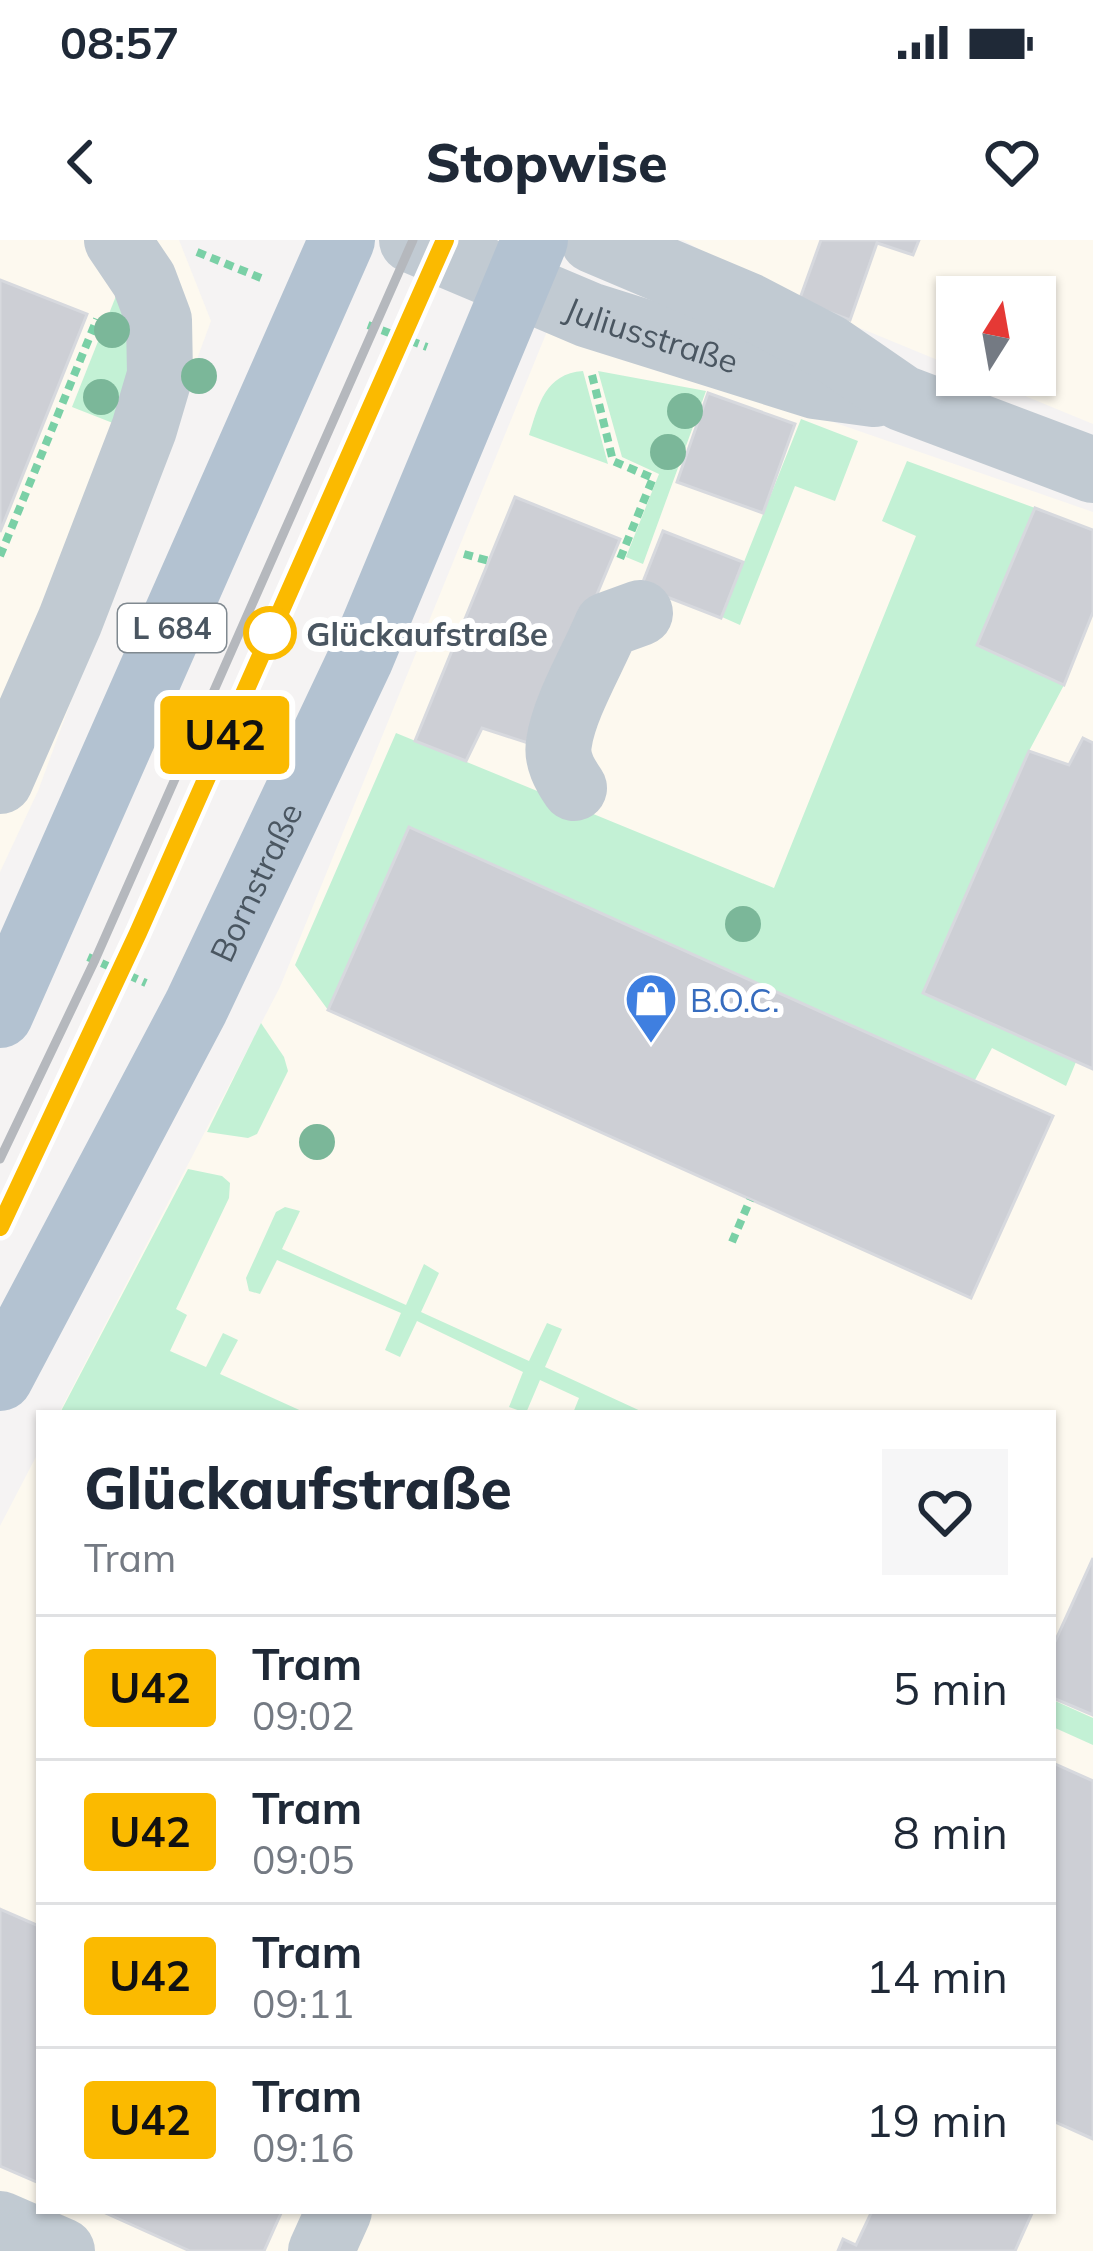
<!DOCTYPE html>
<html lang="en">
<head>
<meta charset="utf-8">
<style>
	body { margin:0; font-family:Mulish,sans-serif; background:#f6f6f7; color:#1f2937; height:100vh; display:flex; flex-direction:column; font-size:45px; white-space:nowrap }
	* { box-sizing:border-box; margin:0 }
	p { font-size:39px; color:#747a83 }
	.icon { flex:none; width:66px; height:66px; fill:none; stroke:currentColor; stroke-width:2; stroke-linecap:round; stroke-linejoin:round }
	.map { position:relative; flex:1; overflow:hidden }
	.side { position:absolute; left:36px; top:1170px; width:1020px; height:804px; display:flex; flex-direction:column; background:#fff; border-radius:0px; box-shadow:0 3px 9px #0004 }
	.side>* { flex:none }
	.badge { padding:0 24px; border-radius:9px; font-size:42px; line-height:78px }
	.needle { width:78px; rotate:11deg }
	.controls { position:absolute; left:936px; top:36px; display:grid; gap:24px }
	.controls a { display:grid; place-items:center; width:120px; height:120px; border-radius:0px; background:#fff; box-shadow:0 3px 9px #0004; font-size:60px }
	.map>.badge { position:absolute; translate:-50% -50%; box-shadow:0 0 0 6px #fff }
	.round { display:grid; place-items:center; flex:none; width:126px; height:126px; border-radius:0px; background:#f6f6f7 }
	.summary { display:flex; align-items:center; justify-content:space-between; height:204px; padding:0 48px }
	h1 { font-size:57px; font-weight:800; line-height:90px }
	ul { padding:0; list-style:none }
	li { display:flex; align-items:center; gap:36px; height:144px; padding:0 48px; border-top:3px solid #e0e1e3 }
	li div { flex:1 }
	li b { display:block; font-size:45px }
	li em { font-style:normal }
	li .badge { min-width:132px; font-weight:700; text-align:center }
	.status { display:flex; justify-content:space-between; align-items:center; height:84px; padding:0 60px; background:#fff; direction:ltr }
	.status svg { height:33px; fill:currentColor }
	header { display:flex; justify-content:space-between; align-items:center; height:156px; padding:0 48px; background:#fff; font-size:54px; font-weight:800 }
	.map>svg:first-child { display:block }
</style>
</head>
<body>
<div class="status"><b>08:57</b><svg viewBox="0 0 49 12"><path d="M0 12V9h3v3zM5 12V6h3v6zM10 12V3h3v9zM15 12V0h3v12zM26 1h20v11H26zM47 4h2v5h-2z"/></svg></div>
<header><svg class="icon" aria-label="back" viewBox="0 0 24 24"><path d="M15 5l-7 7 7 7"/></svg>Stopwise<svg class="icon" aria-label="heart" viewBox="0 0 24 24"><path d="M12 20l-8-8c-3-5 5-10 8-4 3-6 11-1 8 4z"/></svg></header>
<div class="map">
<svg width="1093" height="2011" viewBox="0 0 1093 2011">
	<rect width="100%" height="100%" fill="#f5f3f3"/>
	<g fill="#fdf9ef">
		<polygon points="0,0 179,0 211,81 38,551 0,632"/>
		<polygon points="683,0 1093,0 1093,184 974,135 1035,135 1035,57 957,57 957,128 775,53"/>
		<polygon points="550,84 1093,272 1093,2011 0,2011 0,1286 39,1211 39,1971 1053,1971 1053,1173 59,1173 280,747"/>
	</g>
	<g fill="#c3f1d5">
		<polygon points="118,51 134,119 123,187 72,167"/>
		<path d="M583,131L608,224L529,195C539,164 545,134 583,131Z"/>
		<polygon points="598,131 706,151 643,324 626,317 659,234 622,217"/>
		<polygon points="801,179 858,201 835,261 795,246 740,385 722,377"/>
		<polygon points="907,221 1035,268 977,404 1064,445 1029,511 923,753 1076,822 1066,846 992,808 975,840 410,588 328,770 295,725 396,493 774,648 916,296 882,281"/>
		<polygon points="261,783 284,817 288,831 257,894 248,898 207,892"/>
		<polygon points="188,929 222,936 230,943 229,958 176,1069 187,1075 170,1111 206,1127 223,1093 238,1100 220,1134 306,1173 60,1173"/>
		<polygon points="285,967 300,971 282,1009 406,1065 424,1024 439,1033 421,1072 529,1121 547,1083 562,1089 545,1127 645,1173 573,1173 579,1158 540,1140 526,1173 509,1167 523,1132 417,1081 400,1117 385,1110 401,1073 277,1020 260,1054 249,1051 246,1038 276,972"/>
		<polygon points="1053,1460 1093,1478 1093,1505 1053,1487"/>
	</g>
	<g fill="#cdcfd5" stroke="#d7d9de" stroke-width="3">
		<polygon points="821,0 919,0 913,15 877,3 850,80 799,61"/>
		<polygon points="0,40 87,74 0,292"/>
		<polygon points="708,153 795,184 763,273 677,242"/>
		<polygon points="515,257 620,299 534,505 482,488 466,521 415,501"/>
		<polygon points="1035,268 1093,290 1093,372 1064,445 977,405"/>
		<polygon points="663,291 743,322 721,378 641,347"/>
		<polygon points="1083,498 1093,503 1093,829 923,753 1029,511 1069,525"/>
		<polygon points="409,587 1053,876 971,1058 328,770"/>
		<polygon points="1093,1318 1093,1475 1053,1458 1053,1406"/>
		<polygon points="1053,1523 1093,1541 1093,1899 1053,1881"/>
		<polygon points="0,1669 39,1686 39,1943 0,1926"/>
		<polygon points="101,1971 282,1971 264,2011 190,2011"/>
		<polygon points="872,1971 1033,1971 1015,2011 838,2011 843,1999 856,2005"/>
	</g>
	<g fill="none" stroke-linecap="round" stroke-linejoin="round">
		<g stroke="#7ad0a6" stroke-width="8" stroke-dasharray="9 6" stroke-linecap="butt">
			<polyline points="197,12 261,38"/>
			<polyline points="368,85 427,107"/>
			<polyline points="592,135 613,221 653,238 620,319"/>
			<polyline points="464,314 489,321"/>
			<polyline points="0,316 97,79"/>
			<polyline points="88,717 146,743"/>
			<polyline points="732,1002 750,960"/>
		</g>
		<g stroke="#c1cad2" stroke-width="66">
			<path id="s1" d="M412,0L589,75L815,146L874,154"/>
			<polyline points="593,0 749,66 828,107 902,158 1093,230"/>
			<polyline points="0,541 70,381 144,189 160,135 159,80 144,40 117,0"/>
			<path d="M574,548C565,535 556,519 559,503C564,467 593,419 607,385L640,373"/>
			<polyline points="0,1984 62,2011"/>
			<polyline points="321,2011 339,1971"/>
		</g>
		<g stroke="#b3c2d1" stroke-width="66">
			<polyline points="0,775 342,0"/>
			<path id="s2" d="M0,1138L196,767L360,420L535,0"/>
		</g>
		<g stroke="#b5b8bd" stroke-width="9">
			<polyline points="0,919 95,720 413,0"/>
			<polyline points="0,987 156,654 445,0"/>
		</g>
	</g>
	<g fill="#7bb799">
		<circle cx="112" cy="90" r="18"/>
		<circle cx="199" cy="136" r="18"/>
		<circle cx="101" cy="157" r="18"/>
		<circle cx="685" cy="171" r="18"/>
		<circle cx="668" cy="212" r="18"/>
		<circle cx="743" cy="684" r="18"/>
		<circle cx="317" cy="902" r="18"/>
	</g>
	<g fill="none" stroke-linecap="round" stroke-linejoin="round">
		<g stroke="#fff" stroke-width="27">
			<polyline id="line" points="0,987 138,693 445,0"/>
		</g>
		<use href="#line" stroke="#fbba00" stroke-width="18"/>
	</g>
	<defs>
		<g id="shop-pin" transform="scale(2.7)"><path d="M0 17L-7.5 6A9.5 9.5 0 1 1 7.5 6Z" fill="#3f7fe0" stroke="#fff"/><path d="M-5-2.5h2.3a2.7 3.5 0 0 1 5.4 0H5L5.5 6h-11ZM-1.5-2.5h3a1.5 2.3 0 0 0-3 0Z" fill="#fff"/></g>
	</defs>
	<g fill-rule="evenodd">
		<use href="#shop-pin" x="651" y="759"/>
	</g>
	<circle fill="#fff" stroke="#fbba00" stroke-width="6" cx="270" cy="393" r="24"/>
	<g text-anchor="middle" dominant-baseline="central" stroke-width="12" stroke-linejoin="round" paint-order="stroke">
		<rect fill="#fff" stroke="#808990" stroke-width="3" x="118" y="364" width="108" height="48" rx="9"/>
		<g font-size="30" font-weight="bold" fill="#4a5661">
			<text x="172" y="388">L 684</text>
		</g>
		<g font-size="33" fill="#4a5661" stroke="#fff">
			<text stroke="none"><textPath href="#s1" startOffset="258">Juliusstraße</textPath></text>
			<text stroke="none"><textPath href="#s2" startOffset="558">Bornstraße</textPath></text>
		</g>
		<g font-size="33" font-weight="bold" fill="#4a5661" stroke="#fff" text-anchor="start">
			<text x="306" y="393">Glückaufstraße</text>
		</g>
		<g font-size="33" fill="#366cbe" stroke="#fff" text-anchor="start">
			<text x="690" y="759">B.O.C.</text>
		</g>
	</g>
</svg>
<div class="controls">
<a><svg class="needle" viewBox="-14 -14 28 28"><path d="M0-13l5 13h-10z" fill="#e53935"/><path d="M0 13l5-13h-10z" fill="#747a83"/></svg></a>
</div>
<b class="badge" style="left:225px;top:495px;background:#fbba00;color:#111">U42</b>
<section class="side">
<div class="summary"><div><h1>Glückaufstraße</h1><p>Tram</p></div><a class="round"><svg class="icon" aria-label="heart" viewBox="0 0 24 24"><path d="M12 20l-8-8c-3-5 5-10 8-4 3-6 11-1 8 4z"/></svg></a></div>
<ul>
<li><span class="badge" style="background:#fbba00;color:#111">U42</span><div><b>Tram</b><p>09:02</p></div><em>5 min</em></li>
<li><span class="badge" style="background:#fbba00;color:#111">U42</span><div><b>Tram</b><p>09:05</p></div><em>8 min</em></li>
<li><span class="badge" style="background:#fbba00;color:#111">U42</span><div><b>Tram</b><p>09:11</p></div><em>14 min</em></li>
<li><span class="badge" style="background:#fbba00;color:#111">U42</span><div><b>Tram</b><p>09:16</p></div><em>19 min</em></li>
</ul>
</section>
</div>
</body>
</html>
